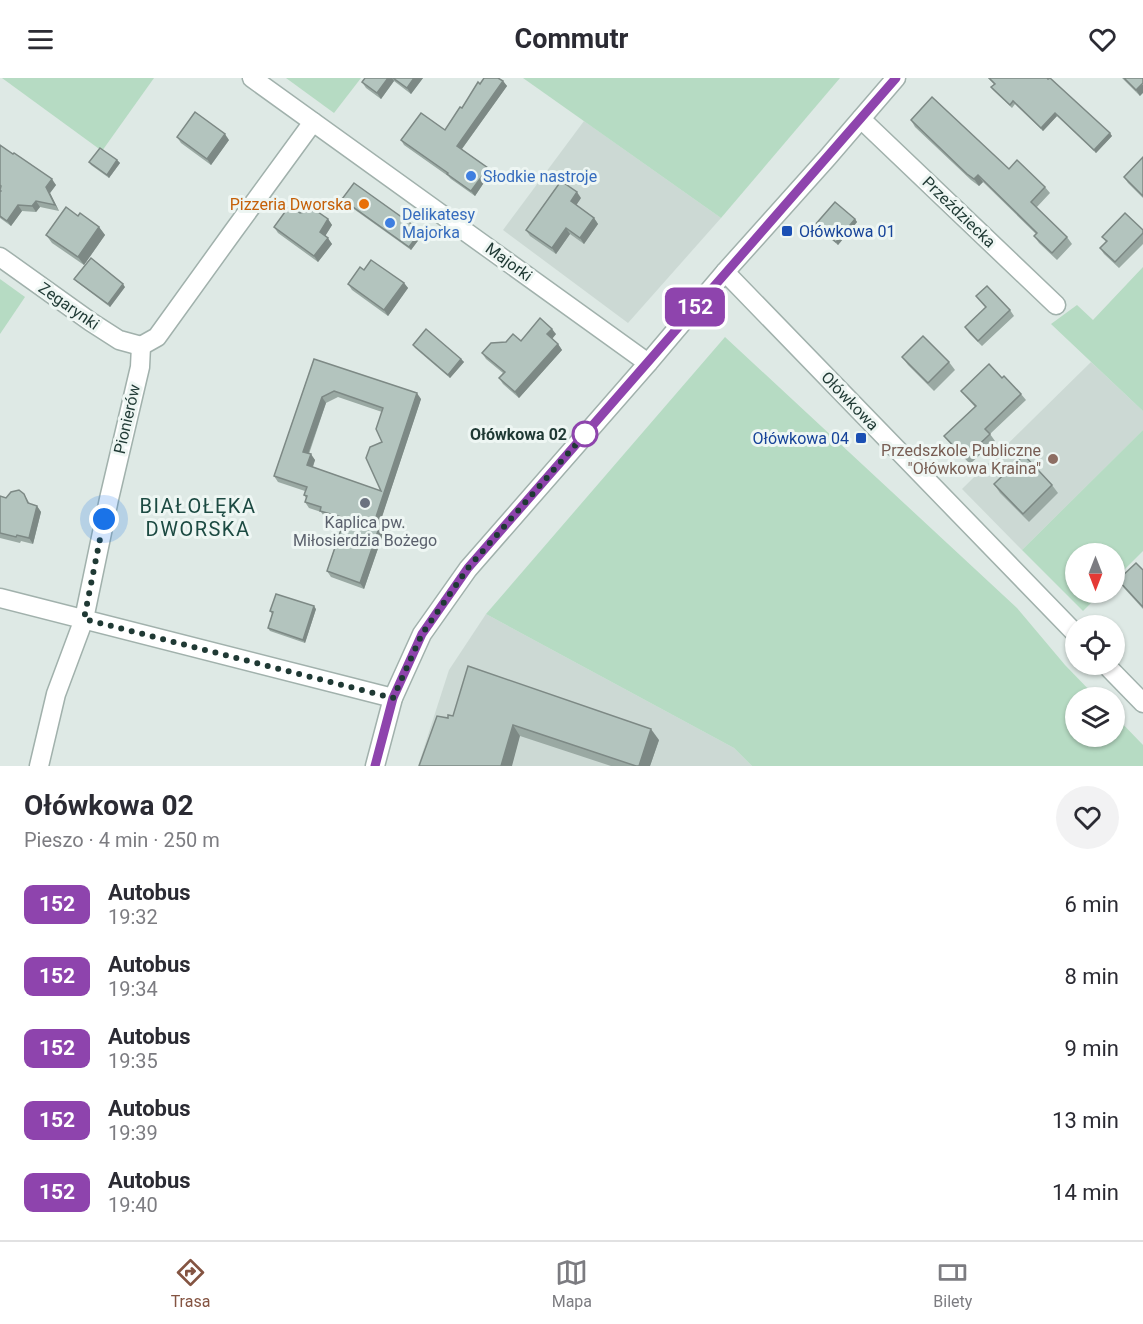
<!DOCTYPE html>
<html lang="pl">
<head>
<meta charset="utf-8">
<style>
	body { margin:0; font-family:Roboto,sans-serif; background:#f2f2f3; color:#2b2b33; height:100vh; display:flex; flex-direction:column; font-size:22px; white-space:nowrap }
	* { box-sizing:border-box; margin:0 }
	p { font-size:20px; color:#7c7c81 }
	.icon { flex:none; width:33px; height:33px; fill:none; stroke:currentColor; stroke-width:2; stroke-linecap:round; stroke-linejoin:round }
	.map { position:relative; height:688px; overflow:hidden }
	.panel { display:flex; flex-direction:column; background:#fff; flex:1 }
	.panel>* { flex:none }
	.badge { padding:0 12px; border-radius:9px; font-size:21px; line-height:39px }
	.needle { width:39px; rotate:180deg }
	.controls { position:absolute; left:1065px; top:465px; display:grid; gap:12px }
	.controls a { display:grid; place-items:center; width:60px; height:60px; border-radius:50%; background:#fff; box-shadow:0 2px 4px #0004; font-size:30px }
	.you { position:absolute; width:30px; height:30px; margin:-15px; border:4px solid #fff; border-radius:50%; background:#1a73e8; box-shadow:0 0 0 9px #1a73e833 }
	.map>.badge { position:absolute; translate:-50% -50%; box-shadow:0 0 0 3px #fff }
	.round { display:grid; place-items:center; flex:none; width:63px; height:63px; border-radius:32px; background:#f2f2f3 }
	.overview { display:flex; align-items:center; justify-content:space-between; height:102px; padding:0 24px }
	h1 { font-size:28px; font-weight:700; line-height:45px }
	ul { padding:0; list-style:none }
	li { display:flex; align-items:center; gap:18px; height:72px; padding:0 24px }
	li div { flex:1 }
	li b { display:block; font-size:22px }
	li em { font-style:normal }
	li .badge { min-width:66px; font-weight:700; text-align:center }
	header { display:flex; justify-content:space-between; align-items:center; height:78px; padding:0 24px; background:#fff; font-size:27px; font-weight:700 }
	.tabs { display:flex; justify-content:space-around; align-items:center; height:84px; border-top:2px solid #e1e1e2; background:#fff; font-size:16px; color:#7c7c81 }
	.tabs a { display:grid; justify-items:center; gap:3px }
	.tabs .current { color:#845442 }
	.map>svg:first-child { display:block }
</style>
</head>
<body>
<header><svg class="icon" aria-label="menu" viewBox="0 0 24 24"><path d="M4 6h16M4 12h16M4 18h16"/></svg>Commutr<svg class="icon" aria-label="heart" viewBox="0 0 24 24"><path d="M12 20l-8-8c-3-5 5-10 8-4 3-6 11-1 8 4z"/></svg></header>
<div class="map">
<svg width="1143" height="688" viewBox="0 0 1143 688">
	<rect width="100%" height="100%" fill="#dee9e5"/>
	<g fill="#ccd9d4">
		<polygon points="584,43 721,140 628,245 503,152"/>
		<polygon points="1091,284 1143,333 1143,352 1022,472 962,411"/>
		<polygon points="486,536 734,670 752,688 418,688 449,592"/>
	</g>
	<g fill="#b6dbc3">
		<polygon points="2,0 154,0 102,73"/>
		<polygon points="286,0 361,0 334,35"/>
		<polygon points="523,0 840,0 721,140"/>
		<polygon points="1143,189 1143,333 1051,246 1077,227 1093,242"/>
		<polygon points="0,201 25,219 0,256"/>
		<polygon points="725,259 1017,530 1065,587 1096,619 1076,620 1076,658 1114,658 1115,638 1143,667 1143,688 752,688 734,670 486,536"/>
		<polygon points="1143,352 1143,473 1115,501 1114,476 1076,476 1076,514 1101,515 1083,533 1022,472"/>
	</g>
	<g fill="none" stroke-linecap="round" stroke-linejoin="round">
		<g stroke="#a1b1ac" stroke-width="21">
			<g id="minor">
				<polyline points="252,0 648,285"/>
				<polyline points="861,41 1056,227"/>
				<polyline points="0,179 91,244 119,262 141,268"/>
				<polyline points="725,194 1076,556"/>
				<polyline points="141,268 157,259 232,155 313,44"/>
				<polyline points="0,520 393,620"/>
				<polyline points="1105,586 1143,625"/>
				<polyline points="39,688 56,616 84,541 109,421 140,289 141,268"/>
				<polyline points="375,688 393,620 422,556 468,491 648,285 725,194 828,79 896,0"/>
			</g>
		</g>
		<use href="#minor" stroke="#fff" stroke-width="18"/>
	</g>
	<g fill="#9aa9a3" fill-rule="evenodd">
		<polygon points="365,0 423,0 411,16 394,3 381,21 366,10 362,4"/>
		<polygon points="988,0 1047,0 1112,58 1096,75 1057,38 1043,53 1015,26 1012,30 993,12 991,9 994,6"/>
		<polygon points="1122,0 1143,0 1140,18"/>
		<polygon points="503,3 507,8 462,71 491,94 475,118 451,101 448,98 404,67 401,62 445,52 480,6"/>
		<polygon points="911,42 1045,109 1050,115 1036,130 1067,159 1072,166 1057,182 1039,165 1034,158 1036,156 983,104 979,108 971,102 915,49"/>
		<polygon points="177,59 229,62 211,87 181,65"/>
		<polygon points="0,67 56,107 50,115 59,133 40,129 36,134 22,133 11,148 0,140"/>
		<polygon points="1143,79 1143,120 1128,105 1124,99"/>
		<polygon points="117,82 120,85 109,100 91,87 89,84"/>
		<polygon points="581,120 576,127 594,140 598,146 584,166 570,156 556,176 530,158 526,152"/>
		<polygon points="342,121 421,153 423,156 411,172 344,124"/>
		<polygon points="300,135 328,141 332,147 325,158 332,166 318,184 278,155 274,149"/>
		<polygon points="855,141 857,144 838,167 818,150 815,147"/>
		<polygon points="99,149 105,157 84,187 52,165 46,157"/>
		<polygon points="1143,152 1143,166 1119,190 1104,176 1100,170 1106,164 1102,159"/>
		<polygon points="364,192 404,205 408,210 388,238 352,212 348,206"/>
		<polygon points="74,201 125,209 110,229 77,204"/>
		<polygon points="976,218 1010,232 1014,238 982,268 969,255 965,249 986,230"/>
		<polygon points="556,256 552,261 558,266 562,272 519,320 503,306 499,300 503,295 486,281 482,275 521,263"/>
		<polygon points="413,267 461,281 464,284 450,300 415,270"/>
		<polygon points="902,279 949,284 955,292 934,313 908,287"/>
		<path d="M314,281L421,321L378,450L383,456L364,511L331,499L327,493L343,444L324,438L321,434L309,430L305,424L306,420L304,417L305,413L278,404L274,398ZM338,319L382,334V364L381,413L313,389L315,382L309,376L326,325Z"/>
		<polygon points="1002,300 1021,316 1026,322 990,356 995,363 970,386 949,364 944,358 975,329 966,319 961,313"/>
		<polygon points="994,406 1052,407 1058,415 1029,444 1000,415"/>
		<polygon points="24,416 30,426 37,428 41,434 33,466 21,463 20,465 0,460 0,418 6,420"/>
		<polygon points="1143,492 1143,531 1124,510 1118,502"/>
		<polygon points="316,531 305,565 270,553 268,550 272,536 270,533"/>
		<polygon points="453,638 659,662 650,688 611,688 520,658 448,640"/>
	</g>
	<g fill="#7d8985">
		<polygon points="388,0 392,0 394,3 381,21 377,15"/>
		<polygon points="414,0 423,0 411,16 407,10"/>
		<polygon points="503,3 507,8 461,72 457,68"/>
		<polygon points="1143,6 1143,15 1140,18 1136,12"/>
		<polygon points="1055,35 1057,38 1043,53 1041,50"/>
		<polygon points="1110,55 1112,58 1096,75 1094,72"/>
		<polygon points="225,56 229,62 211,87 207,81"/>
		<polygon points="117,82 120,85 109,100 107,97"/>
		<polygon points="488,90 491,94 475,118 471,113"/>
		<polygon points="978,97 983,104 979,108 974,101"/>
		<polygon points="52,101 56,107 50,115 59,133 55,127 46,109"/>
		<polygon points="577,114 581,120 575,129 571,123"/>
		<polygon points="36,123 40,129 36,134 32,128"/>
		<polygon points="18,127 22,133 11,148 7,143"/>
		<polygon points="594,140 598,146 584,166 580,160"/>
		<polygon points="328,141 332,147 324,160 320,154"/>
		<polygon points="855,141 857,144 838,167 836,164"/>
		<polygon points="99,149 105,157 84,187 78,179"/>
		<polygon points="566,150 570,156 556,176 552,170"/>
		<polygon points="421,153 423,156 411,172 409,169"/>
		<polygon points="328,160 332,166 318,184 314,178"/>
		<polygon points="404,205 408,210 388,238 384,232"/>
		<polygon points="123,206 125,209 110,229 108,226"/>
		<polygon points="552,251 556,256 551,262 547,256"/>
		<polygon points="558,266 562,272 519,320 515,314"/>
		<polygon points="461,281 464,284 450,300 448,297"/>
		<polygon points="417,315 421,321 377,454 373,448"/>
		<polygon points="322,319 326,325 307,379 303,374"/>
		<polygon points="311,376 315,382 311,393 307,387"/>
		<polygon points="37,428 41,434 33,466 29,460"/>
		<polygon points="379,450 383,456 364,511 360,505"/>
		<polygon points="314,528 316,531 305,565 303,562"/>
		<polygon points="513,647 520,658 512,688 501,688"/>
		<polygon points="651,651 659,662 650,688 639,688"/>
	</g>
	<g fill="#b3c4be" stroke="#7d8985" stroke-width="1.5" fill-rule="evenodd">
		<polygon points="365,0 388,0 377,15 362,4"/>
		<polygon points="393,0 414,0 407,10"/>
		<polygon points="484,0 498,0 503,3 457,68 488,90 471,113 447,96 448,95 401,62 421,35 445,52 460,29 462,30 478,4 480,6"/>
		<polygon points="989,0 1047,0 1048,1 1050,0 1110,55 1094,72 1055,35 1041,50 1013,23 1010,27 991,9 995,6"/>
		<polygon points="1124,0 1143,0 1143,5 1136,12"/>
		<polygon points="932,19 1009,91 1017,82 1045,109 1031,124 1067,159 1052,175 1034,158 1037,155 978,97 974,101 967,96 911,42"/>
		<polygon points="195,34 225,56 207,81 177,59"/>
		<polygon points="0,67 13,76 14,75 52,101 46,109 55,127 36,123 32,128 18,127 7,143 0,138 0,114 1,113 0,112 1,108 0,107"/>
		<polygon points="100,70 117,82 107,97 89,84"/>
		<polygon points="1143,79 1143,118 1124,99"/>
		<polygon points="561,103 577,114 571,123 594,140 580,160 566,150 552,170 526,152"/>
		<polygon points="354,105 421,153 409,169 342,121"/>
		<polygon points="835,124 855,141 836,164 815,147"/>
		<polygon points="290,127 300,135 315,132 328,141 320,154 328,160 314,178 274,149"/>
		<polygon points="66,129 78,138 80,135 99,149 78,179 46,157"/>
		<polygon points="1125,135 1143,152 1143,155 1115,184 1100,170 1107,163 1102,159"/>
		<polygon points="91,180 123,206 108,226 74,201"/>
		<polygon points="371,182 404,205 384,232 348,206 360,189 364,192"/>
		<polygon points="987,208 1010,232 978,263 965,249 986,229 976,218"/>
		<polygon points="540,240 552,251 547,256 558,266 515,314 499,300 505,294 482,275 491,265 506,264 513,256 521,263"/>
		<polygon points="426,251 461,281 448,297 413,267"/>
		<polygon points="923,258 949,284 928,305 902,279"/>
		<path d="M314,281L417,315L373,448L379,450L360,505L327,493L345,440L320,433L321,429L305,424L307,418L304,417L307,409L274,398ZM334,313L383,330L376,351L382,364L370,369L366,380L381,413L307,387L311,376L303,374L322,319Z"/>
		<polygon points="989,286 1002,300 1004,298 1021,316 985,351 990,356 965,380 944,358 976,328 961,313"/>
		<polygon points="1024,377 1052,407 1023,436 994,406"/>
		<polygon points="19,412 24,416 28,425 37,428 29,460 17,457 16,459 0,455 0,418 6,420 11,414"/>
		<polygon points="1136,485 1143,492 1143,529 1118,502"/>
		<polygon points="276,516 314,528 303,562 268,550 273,534 270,533"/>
		<polygon points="468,588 651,651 639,688 636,688 513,647 501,688 419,688 437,638 448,640 448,637 453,638"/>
	</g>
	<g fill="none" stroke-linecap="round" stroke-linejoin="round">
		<g stroke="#fff" stroke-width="14">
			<polyline id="line" points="375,688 393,620 422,556 468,490 896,0"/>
		</g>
		<use href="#line" stroke="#8e44ad" stroke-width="9"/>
		<polyline stroke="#1f3934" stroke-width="6" stroke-dasharray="0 10.8" points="104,441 84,541 393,620 422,556 468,490 585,356"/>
	</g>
	<g fill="#3f7fe0" stroke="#eef6f3" stroke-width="2">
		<circle cx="471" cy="98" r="6"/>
		<circle cx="390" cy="145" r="6"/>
	</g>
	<circle fill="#e8710a" stroke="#eef6f3" stroke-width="2" cx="364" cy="126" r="6"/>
	<g fill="#1a4fb4" stroke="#eef6f3" stroke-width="2">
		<rect x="781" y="147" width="12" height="12" rx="3"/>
		<rect x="855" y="354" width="12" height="12" rx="3"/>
	</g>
	<circle fill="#fff" stroke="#8e44ad" stroke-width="3" cx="585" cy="356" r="12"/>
	<circle fill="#8d6e63" stroke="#eef6f3" stroke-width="2" cx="1053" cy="381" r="6"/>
	<circle fill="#6b7280" stroke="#eef6f3" stroke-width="2" cx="365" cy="425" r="6"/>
	<g text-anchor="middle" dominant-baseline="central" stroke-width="6" stroke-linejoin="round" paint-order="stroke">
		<g font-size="16" fill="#366cbe" stroke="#eef6f3" text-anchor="start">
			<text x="483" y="98">Słodkie nastroje</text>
			<text x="402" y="136">Delikatesy<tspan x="402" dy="18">Majorka</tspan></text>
		</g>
		<g font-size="16" fill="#c56008" stroke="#eef6f3" text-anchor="end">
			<text x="352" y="126">Pizzeria Dworska</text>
		</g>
		<g font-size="16" fill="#1f3934" stroke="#eef6f3">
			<text transform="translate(959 134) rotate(44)">Przeździecka</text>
			<text transform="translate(509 184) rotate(36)">Majorki</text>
			<text transform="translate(69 228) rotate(35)">Zegarynki</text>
			<text transform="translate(850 323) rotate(46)">Ołówkowa</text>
			<text transform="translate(127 341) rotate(-77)">Pionierów</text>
		</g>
		<g font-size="16" fill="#164399" stroke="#eef6f3" text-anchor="start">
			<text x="799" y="153">Ołówkowa 01</text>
			<text x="849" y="360" text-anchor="end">Ołówkowa 04</text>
		</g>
		<g font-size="16" font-weight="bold" fill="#1f3934" stroke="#eef6f3" text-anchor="end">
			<text x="567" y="356">Ołówkowa 02</text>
		</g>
		<g font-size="16" fill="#785e54" stroke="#eef6f3" text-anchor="end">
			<text x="1041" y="372">Przedszkole Publiczne<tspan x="1041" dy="18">"Ołówkowa Kraina"</tspan></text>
		</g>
		<g font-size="16" fill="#5b616d" stroke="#eef6f3">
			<text x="365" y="444">Kaplica pw.<tspan x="365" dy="18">Miłosierdzia Bożego</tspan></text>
		</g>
		<g font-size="20" letter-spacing="1.5" fill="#1c4a42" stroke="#eef6f3">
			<text x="198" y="428">BIAŁOŁĘKA<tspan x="198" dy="23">DWORSKA</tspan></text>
		</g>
	</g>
</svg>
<div class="controls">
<a><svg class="needle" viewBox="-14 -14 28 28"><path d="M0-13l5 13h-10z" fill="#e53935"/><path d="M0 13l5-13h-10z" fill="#7c7c81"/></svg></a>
<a><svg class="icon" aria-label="locate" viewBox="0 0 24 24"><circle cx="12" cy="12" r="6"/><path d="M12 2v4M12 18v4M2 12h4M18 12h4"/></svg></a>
<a><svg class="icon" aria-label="layers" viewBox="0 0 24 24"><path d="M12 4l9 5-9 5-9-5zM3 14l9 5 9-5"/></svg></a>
</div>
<div class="you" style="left:104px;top:441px"></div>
<b class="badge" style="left:695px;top:229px;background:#8e44ad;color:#fff">152</b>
</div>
<section class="panel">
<div class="overview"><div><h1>Ołówkowa 02</h1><p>Pieszo · 4 min · 250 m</p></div><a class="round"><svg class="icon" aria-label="heart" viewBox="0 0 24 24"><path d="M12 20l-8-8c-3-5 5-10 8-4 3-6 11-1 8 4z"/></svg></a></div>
<ul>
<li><span class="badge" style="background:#8e44ad;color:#fff">152</span><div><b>Autobus</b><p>19:32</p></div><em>6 min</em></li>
<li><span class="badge" style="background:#8e44ad;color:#fff">152</span><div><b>Autobus</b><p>19:34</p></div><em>8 min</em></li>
<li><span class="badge" style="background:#8e44ad;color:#fff">152</span><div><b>Autobus</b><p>19:35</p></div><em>9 min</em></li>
<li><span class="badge" style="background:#8e44ad;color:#fff">152</span><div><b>Autobus</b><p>19:39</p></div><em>13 min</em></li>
<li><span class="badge" style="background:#8e44ad;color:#fff">152</span><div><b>Autobus</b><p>19:40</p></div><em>14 min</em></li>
</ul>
</section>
<nav class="tabs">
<a class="current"><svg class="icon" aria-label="directions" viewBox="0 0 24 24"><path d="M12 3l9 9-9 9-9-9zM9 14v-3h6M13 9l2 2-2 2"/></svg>Trasa</a>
<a><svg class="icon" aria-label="map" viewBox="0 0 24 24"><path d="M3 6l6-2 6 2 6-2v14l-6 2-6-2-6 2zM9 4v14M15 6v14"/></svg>Mapa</a>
<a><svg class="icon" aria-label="tickets" viewBox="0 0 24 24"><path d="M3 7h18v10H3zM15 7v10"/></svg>Bilety</a>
</nav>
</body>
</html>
